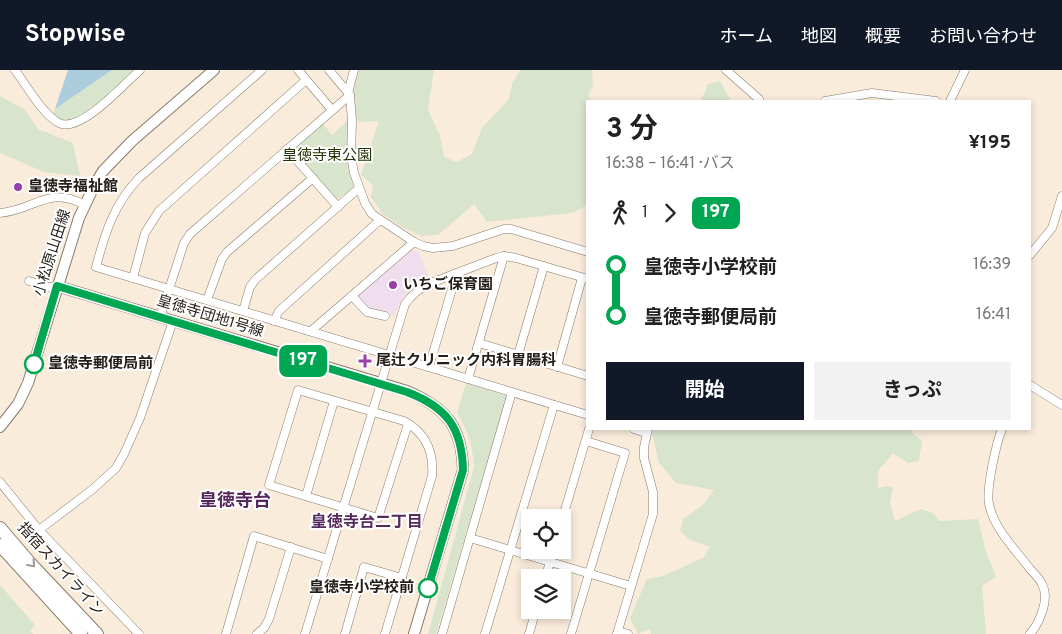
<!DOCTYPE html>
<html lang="ja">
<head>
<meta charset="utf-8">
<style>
	body { margin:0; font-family:Overpass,"Noto Sans JP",sans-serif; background:#f2f2f2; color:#222; height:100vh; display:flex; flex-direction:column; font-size:19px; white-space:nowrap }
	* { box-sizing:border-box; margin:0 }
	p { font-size:16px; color:#767676 }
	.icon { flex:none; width:28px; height:28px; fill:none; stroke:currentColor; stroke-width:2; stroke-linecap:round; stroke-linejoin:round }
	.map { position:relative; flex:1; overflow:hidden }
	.side { position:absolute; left:586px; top:30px; width:445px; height:330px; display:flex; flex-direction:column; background:#fff; border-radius:0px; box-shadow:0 2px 8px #0003 }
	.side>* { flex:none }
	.badge { padding:0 10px; border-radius:8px; font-size:18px; line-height:32px }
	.tools { position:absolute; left:521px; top:439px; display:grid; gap:10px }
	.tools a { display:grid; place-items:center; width:50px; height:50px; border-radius:0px; background:#fff; box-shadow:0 2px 8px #0003; font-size:25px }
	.map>.badge { position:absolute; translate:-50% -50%; box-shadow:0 0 0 2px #fff }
	.legs { display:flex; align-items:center; gap:8px; height:55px; padding:0 20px; font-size:16px }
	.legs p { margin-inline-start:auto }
	.summary { display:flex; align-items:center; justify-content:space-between; height:85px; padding:0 20px }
	h1 { font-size:28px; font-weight:700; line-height:38px }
	.primary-button { display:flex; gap:10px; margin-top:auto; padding:10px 20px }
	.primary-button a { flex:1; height:58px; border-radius:0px; background:#111827; color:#fff; font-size:20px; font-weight:700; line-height:58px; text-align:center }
	.primary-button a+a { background:#f2f2f2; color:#222 }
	ul { padding:0 20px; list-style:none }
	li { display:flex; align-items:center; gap:18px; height:50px; font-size:19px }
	li i { display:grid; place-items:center; width:8px; height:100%; margin:0 6px; background:currentColor }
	li i::after { content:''; width:12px; height:12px; margin:-6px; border:4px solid; border-radius:50%; background:#fff }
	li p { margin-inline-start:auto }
	li:first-child i { background:linear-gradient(#0000 50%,currentColor 0) }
	li:last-child i { background:linear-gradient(currentColor 50%,#0000 0) }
	header { display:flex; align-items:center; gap:30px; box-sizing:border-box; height:70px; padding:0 25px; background:#111827; color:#fff }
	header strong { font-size:24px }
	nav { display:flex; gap:28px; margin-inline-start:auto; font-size:18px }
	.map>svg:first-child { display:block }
</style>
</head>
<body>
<header>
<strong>Stopwise</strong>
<nav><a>ホーム</a><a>地図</a><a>概要</a><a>お問い合わせ</a></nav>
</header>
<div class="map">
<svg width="1062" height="564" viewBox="0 0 1062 564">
	<rect width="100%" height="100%" fill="#faecdb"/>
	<polygon fill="#f0ddee" points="412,180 419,182 429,208 412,218 403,227 394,246 371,239 364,234 359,228 359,225"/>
	<g fill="#d9e4cd">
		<path d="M112,0H136C113,21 91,48 60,57L48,51L55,39Z"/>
		<path d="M359,0H434L428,40L440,66L444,87L457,92L472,84L482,58L509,29L512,14L520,0H592L593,15L588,27L591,31H588L587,135L572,143L487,152L474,134L438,165L422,166L402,157L383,144L371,127L373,115L361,105L379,51L359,52C348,36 355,17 359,0Z"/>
		<polygon points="720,11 731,31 700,31 706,20 707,14"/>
		<polygon points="0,26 25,40 38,59 73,73 80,106 44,102 0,83"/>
		<path d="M348,50C348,67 346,86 349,102C351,108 353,112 354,117L336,130L294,81V78L320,54H323L332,65Z"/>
		<path d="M466,313L507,326L436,564H428L474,397C473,377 468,360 457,343Z"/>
		<polygon points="654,359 912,359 912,362 922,371 919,391 908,393 893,383 878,401 878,418 887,416 893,418 890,433 895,451 921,439 933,443 939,451 978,449 986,482 996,507 982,516 986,564 651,564 650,559 638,564 630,548 647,509 663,506 703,488 710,477 690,470 680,461 683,449 703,435 714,420 676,413 659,393 652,363"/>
		<polygon points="0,515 35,555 30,561 33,564 0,564"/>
	</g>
	<polygon fill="#accddd" points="68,0 112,0 55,39"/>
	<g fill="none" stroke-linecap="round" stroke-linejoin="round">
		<g stroke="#877b6c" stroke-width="9">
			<g id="minor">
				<path d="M15,0C27,16 42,44 59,53C80,64 125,13 140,0"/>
				<path d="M262,0L139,108C114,134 105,163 96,197L588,345"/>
				<polyline points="298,0 332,40"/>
				<polyline points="329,0 350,25 352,51 351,86 354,103 365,133 372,144 414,172 423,176 433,178 453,176 504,159 511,159 588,182"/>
				<polyline points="726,0 759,29 759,31"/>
				<polyline points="348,23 354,0"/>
				<polyline points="825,31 872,23 936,31"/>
				<polyline points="950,31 965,0"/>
				<polyline points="287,79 338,137"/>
				<path d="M0,143C36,140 47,115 85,135"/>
				<polyline points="1030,185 1052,158 1062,126"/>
				<polyline points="133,208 145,163 159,141 306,10"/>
				<polyline points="29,211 49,217 57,216"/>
				<polyline points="352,226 367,242 385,246"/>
				<polyline points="207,230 222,189 227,182 313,108"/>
				<polyline points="243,241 250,217 256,209 359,118"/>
				<polyline points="160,247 184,173 190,164 350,25"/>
				<polyline points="274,251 279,241 380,150"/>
				<polyline points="311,261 414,172"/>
				<polyline points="479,273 588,306"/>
				<polyline points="518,285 544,196"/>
				<polyline points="429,297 454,212 454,204"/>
				<polyline points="557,297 582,208"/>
				<polyline points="468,309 504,186"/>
				<polyline points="1030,315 1062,335"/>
				<polyline points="634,359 646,363"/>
				<path d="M1002,359C996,374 986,419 989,434C994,459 1015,479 1030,499C1034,503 1039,508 1042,514C1050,529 1040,552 1030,564"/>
				<polyline points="0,412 39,460 139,564"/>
				<polyline points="306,426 334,331"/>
				<polyline points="562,450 589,359"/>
				<polyline points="39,460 93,419 116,398 124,384 140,348 173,251"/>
				<polyline points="470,468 631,516"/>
				<polyline points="545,508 554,480"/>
				<polyline points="618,561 628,564"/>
				<polyline points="226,564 254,466 328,489"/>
				<polyline points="257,564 264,558 269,549 291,477"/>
				<path d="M305,564L405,234C412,225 418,219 428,214L496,188L504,186L516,188L588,209"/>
				<polyline points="345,564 364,497 402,508"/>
				<path d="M385,564L432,406C434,382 426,363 404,351L298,320L269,415L378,448L408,354"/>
				<polyline points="442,564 512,322"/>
				<polyline points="485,564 554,335"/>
				<polyline points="529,564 536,540"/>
				<polyline points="571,564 625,383 586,371"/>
				<polyline points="617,564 653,444 653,422 644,388 644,377 648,359"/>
			</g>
		</g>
		<g stroke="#877b6c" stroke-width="12">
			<g id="tertiary">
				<path d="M57,216L407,321C446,338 462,356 463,400L414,564"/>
				<polyline points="0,357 18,334 28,313 79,148 95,114 103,101 132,71 214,0"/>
			</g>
		</g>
		<g stroke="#877b6c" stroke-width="14">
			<g id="primary">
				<polyline points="0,458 29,492 97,564"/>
				<polyline points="0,475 81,564"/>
			</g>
		</g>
		<use href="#minor" stroke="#fff" stroke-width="8"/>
		<use href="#tertiary" stroke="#fff" stroke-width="10"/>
		<use href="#primary" stroke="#fff" stroke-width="12"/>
	</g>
	<defs><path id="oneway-chevron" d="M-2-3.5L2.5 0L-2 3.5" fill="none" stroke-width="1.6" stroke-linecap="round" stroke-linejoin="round" transform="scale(1.25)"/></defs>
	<use stroke="#9c9a97" href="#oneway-chevron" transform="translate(32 494) rotate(48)"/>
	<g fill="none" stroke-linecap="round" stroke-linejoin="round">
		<g stroke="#fff" stroke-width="11">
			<path id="line-1" d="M34,294L57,216L407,322C446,337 462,357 463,400L428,518"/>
		</g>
		<use href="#line-1" stroke="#00a651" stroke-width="8"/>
	</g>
	<g fill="#9a3fa9" stroke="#fff" stroke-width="2">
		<circle cx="18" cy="117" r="5"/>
		<circle cx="393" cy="215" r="5"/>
		<path d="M362.5 283.5h5v5h5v5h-5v5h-5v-5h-5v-5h5z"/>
	</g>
	<g fill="#fff" stroke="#00a651" stroke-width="2.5">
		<circle cx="34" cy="294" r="9"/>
		<circle cx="428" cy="518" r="9"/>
	</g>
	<g text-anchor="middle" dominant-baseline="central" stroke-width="4" stroke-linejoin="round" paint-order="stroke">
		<g font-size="15" fill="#223406" stroke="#fff">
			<text x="327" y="86">皇徳寺東公園</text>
		</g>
		<g font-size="15" font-weight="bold" fill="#231e18" stroke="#fff" text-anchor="start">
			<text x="28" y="117">皇徳寺福祉館</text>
			<text x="403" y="215">いちご保育園</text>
			<text x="376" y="291">尾辻クリニック内科胃腸科</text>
		</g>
		<g font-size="15" fill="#231e18" stroke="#fff">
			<text transform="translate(53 183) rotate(-72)">小松原山田線</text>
			<text transform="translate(210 247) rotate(17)">皇徳寺団地1号線</text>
			<text transform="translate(60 500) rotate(48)">指宿スカイライン</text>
		</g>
		<g font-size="15" font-weight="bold" fill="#231e18" stroke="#fff" text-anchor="start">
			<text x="48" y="294">皇徳寺郵便局前</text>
			<text x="414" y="518" text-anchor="end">皇徳寺小学校前</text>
		</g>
		<g font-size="16" font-weight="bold" fill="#56295d" stroke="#fff">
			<text x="367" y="453">皇徳寺台二丁目</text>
		</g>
		<g font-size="18" font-weight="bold" fill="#56295d" stroke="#fff">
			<text x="235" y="431">皇徳寺台</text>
		</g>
	</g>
</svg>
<div class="tools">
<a><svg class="icon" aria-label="locate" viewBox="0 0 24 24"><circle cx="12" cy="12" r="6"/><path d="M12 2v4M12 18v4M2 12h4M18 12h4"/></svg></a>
<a><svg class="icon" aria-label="layers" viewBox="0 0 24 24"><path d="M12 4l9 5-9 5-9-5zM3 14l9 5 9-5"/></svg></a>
</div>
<b class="badge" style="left:303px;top:291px;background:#00a651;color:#fff">197</b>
<section class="side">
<div class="summary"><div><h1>3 分</h1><p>16:38 – 16:41 · バス</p></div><b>¥195</b></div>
<div class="legs"><svg class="icon" aria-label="walk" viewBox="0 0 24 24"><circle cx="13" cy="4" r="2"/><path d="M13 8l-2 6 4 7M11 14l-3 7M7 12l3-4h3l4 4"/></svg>1<svg class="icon" aria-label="forward" viewBox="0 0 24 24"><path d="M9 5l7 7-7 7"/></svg><b class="badge" style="background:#00a651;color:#fff">197</b></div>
<ul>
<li><i style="color:#00a651"></i><b>皇徳寺小学校前</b><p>16:39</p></li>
<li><i style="color:#00a651"></i><b>皇徳寺郵便局前</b><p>16:41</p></li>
</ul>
<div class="primary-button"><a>開始</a><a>きっぷ</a></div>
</section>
</div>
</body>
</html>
